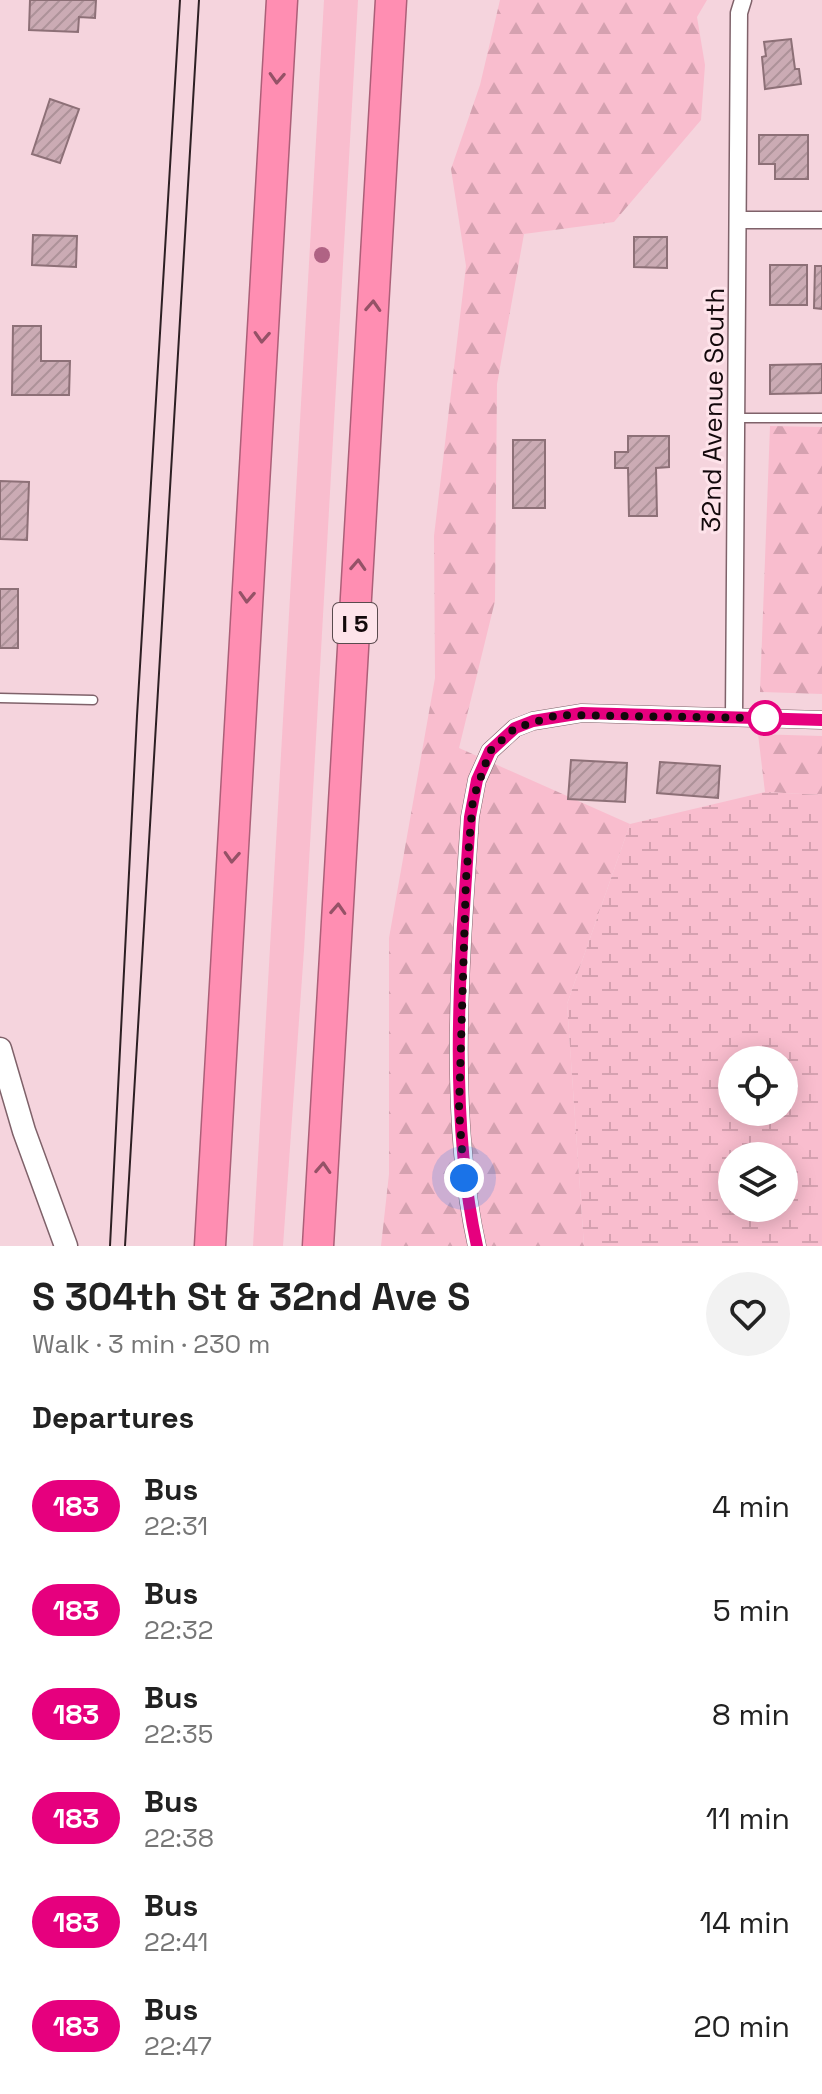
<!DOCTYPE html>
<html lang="en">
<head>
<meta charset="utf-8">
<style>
	body { margin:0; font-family:"Space Grotesk",sans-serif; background:#f2f2f2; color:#222; height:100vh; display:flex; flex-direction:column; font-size:30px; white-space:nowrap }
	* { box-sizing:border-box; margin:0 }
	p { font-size:26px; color:#767676 }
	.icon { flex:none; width:44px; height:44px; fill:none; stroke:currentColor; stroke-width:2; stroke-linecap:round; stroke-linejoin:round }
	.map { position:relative; height:1246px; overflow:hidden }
	.drawer { display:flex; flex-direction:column; background:#fff; flex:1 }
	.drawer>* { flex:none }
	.badge { padding:0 16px; border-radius:26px; font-size:28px; line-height:52px }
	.fabs { position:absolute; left:718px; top:1046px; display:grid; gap:16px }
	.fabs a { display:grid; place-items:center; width:80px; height:80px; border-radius:50%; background:#fff; box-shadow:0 4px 20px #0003; font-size:40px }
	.you { position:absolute; width:40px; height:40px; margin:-20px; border:6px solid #fff; border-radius:50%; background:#1a73e8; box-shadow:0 0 0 12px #1a73e833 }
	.map>.badge { position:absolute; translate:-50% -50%; box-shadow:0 0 0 4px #fff }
	h2 { padding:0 32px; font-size:30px; line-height:72px }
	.round { display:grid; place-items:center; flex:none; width:84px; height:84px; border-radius:42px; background:#f2f2f2 }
	.overview { display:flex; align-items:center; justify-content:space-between; height:136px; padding:0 32px }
	h1 { font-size:38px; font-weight:800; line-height:60px }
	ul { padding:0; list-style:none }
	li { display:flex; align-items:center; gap:24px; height:104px; padding:0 32px }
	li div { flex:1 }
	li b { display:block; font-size:30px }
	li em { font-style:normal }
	li .badge { min-width:88px; font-weight:700; text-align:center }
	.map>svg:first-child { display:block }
</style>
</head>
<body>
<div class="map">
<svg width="822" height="1246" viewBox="0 0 822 1246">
	<defs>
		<pattern id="forest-firs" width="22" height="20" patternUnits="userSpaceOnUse" patternTransform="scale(2)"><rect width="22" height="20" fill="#f9bdce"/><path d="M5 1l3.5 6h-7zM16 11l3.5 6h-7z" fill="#d5a1b0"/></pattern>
		<pattern id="wetland-marsh" width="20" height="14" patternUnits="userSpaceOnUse" patternTransform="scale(2)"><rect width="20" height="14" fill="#f9bdce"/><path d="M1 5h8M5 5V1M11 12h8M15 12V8" fill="none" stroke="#d5a1b0"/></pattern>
		<pattern id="building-hatch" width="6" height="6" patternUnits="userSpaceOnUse" patternTransform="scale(2)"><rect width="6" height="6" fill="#cbabb4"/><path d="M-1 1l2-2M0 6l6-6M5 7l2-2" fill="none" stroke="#ad9299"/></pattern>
	</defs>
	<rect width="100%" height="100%" fill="#f5d4dd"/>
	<polygon fill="#f9bdce" points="324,0 358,0 304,950 283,1246 253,1246"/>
	<g fill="url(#forest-firs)">
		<polygon points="500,0 707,0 697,17 705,65 701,120 614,222 524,234 497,384 495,601 459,748 630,824 567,1004 584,1246 381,1246 389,1174 389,938 435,678 434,536 466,266 451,169 480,85"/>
		<polygon points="770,426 822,427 822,694 760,692"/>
		<polygon points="758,734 822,736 822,795 765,792"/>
	</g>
	<path fill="url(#wetland-marsh)" fill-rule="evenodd" d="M765,792L822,795V1246H584L567,1004L630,824ZM732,1060H784V1112H732ZM732,1156H784V1208H732Z"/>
	<g fill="url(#building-hatch)" stroke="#8d7077" stroke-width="2">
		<polygon points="30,0 96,0 95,18 79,17 78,32 29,30"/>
		<polygon points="791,39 795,69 799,69 801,84 765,89 762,57 766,56 764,42"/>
		<polygon points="50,99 79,109 60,163 32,154"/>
		<polygon points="759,135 808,135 808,179 775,179 775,164 759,164"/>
		<polygon points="33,235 77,236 76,267 32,265"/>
		<polygon points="634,237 667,237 667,268 634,267"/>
		<rect x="770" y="265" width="37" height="40"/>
		<polygon points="815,266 822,266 822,309 814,308"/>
		<polygon points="13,326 41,326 41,361 70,361 69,395 12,395"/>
		<polygon points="822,364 822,393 770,394 770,365"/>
		<polygon points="628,436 669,436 669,467 656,468 657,516 629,516 628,468 615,468 615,452 628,452"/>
		<rect x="513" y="440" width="32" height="68"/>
		<polygon points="0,481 29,482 27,540 0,539"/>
		<rect x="0" y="589" width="18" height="59"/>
		<polygon points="571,760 627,763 625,802 568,799"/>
		<polygon points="660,762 720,766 718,798 657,793"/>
	</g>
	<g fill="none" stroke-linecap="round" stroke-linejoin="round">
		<g stroke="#7f626a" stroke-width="11">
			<g id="service">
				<polyline points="737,418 822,418"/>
				<polyline points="0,698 93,700"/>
			</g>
		</g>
		<g stroke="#7f626a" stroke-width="19">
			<g id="minor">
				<polyline points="740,220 822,220"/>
				<polyline points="734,717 739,13 743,0"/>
				<path d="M477,1246C447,1112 461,953 470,817L477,780L490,751L515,728L533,721L582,713L822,720"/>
			</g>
		</g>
		<g stroke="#7f626a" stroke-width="25">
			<polyline id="secondary" points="0,1049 24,1131 66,1246"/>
		</g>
		<g stroke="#ac5f78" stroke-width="33">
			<g id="motorway">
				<polyline points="210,1246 282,0"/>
				<polyline points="318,1246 391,0"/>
			</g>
		</g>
		<use href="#service" stroke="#fff" stroke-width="8"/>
		<use href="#minor" stroke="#fff" stroke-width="16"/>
		<use href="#secondary" stroke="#fff" stroke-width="22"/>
		<use href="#motorway" stroke="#ff8eb2" stroke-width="30"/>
		<g stroke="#2d1f23" stroke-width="2">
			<polyline points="110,1246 137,716 180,0"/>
			<polyline points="125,1246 199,0"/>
		</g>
	</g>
	<circle fill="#b06384" cx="322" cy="255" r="8"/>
	<defs><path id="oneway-chevron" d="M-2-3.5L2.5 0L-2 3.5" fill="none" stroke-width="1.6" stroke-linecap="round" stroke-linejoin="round" transform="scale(2)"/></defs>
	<g stroke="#955267">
		<use href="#oneway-chevron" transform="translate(277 78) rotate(93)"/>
		<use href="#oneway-chevron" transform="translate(373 306) rotate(-87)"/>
		<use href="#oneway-chevron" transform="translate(262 337) rotate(93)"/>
		<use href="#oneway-chevron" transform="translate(358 565) rotate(-87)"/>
		<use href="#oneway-chevron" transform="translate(247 597) rotate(93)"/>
		<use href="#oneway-chevron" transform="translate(232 857) rotate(93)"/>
		<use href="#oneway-chevron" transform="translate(338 909) rotate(-87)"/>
		<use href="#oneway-chevron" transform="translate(323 1168) rotate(-87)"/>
	</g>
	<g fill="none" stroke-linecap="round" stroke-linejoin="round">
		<g stroke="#fff" stroke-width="18">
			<path id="line" d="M477,1246C447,1110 461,955 470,817L477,780L490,751L515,728L533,721L582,713L822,720"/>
		</g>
		<use href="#line" stroke="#e6007e" stroke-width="12"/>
		<polyline stroke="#13080b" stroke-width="8" stroke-dasharray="0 14.4" points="464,1178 459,1109 466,879 473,799 490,751 515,728 558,715 765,718"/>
	</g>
	<circle fill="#fff" stroke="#e6007e" stroke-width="4" cx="765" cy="718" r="16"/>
	<g text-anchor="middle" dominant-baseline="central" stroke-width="6" stroke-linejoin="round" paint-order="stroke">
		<rect fill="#fee3ea" stroke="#5a4a4e" stroke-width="2" x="333" y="603" width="44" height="40" rx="6"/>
		<g font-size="24" font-weight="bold" fill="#13080b">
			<text x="355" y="623">I 5</text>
		</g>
		<g font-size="26" fill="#13080b" stroke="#fee3ea">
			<text transform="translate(713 410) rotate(-89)">32nd Avenue South</text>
		</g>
	</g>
</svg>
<div class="fabs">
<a><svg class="icon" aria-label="locate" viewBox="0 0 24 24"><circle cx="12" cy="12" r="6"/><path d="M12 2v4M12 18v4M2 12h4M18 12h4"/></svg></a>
<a><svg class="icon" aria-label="layers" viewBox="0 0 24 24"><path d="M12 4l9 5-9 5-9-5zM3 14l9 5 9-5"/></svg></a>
</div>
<div class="you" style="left:464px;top:1178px"></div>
</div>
<section class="drawer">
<div class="overview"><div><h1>S 304th St &amp; 32nd Ave S</h1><p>Walk · 3 min · 230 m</p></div><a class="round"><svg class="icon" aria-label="heart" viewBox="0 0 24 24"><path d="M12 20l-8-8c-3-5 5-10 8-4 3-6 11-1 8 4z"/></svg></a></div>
<h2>Departures</h2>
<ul>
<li><span class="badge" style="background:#e6007e;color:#fff">183</span><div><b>Bus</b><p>22:31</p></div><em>4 min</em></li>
<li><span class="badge" style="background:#e6007e;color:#fff">183</span><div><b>Bus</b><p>22:32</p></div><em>5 min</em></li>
<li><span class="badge" style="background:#e6007e;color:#fff">183</span><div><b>Bus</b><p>22:35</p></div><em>8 min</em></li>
<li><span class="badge" style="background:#e6007e;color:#fff">183</span><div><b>Bus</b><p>22:38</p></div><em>11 min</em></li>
<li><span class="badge" style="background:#e6007e;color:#fff">183</span><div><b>Bus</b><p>22:41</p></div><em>14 min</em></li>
<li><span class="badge" style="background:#e6007e;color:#fff">183</span><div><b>Bus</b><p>22:47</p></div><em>20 min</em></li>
</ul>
</section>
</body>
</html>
